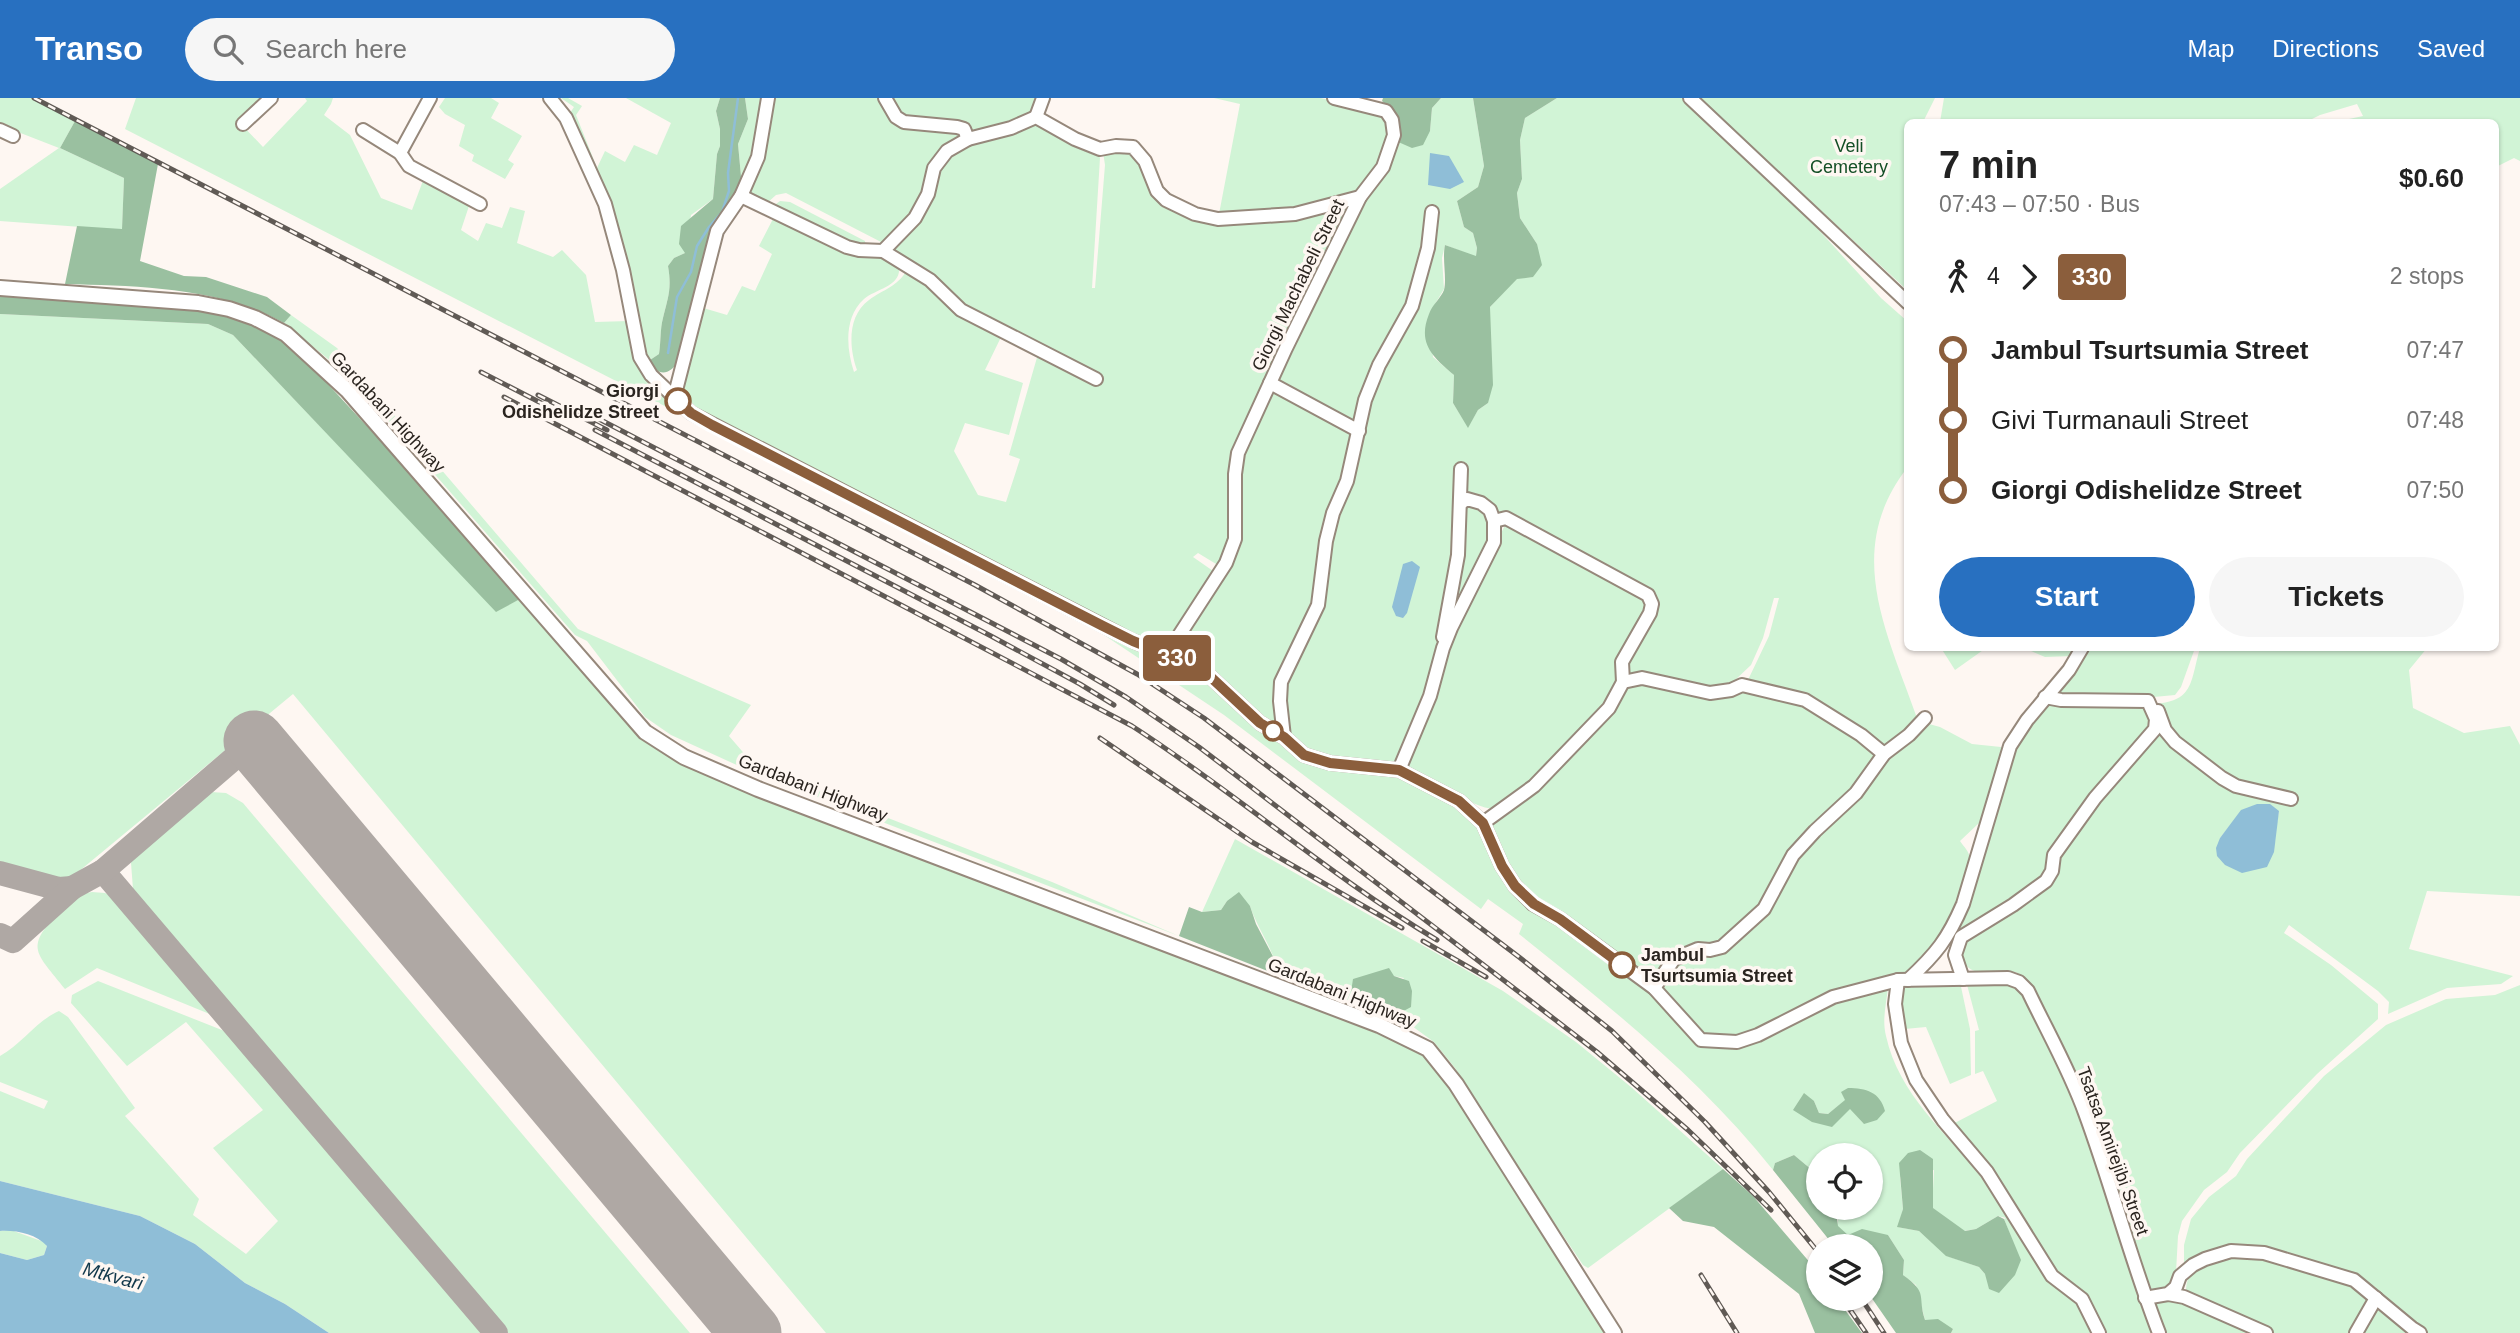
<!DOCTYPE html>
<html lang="en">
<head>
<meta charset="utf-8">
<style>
	body { margin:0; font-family:Arial,sans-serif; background:#f6f6f6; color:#222; height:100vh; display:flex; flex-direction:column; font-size:26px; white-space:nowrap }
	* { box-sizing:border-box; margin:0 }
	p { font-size:23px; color:#767676 }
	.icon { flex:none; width:38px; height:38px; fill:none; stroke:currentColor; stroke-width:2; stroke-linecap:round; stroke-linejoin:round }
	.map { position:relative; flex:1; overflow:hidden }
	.panel { position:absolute; left:1904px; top:21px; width:595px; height:532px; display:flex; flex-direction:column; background:#fff; border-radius:10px; box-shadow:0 2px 5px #0004 }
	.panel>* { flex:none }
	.badge { padding:0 14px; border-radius:5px; font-size:24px; line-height:46px }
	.fabs { position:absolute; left:1806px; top:1045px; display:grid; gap:14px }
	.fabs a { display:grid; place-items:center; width:77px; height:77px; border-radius:50%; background:#fff; box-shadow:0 2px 5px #0004; font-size:35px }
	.map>.badge { position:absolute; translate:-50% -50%; box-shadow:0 0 0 4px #fff }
	.legs { display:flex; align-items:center; gap:10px; height:77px; padding:0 35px; font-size:23px }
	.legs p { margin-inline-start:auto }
	.overview { display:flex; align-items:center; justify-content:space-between; height:119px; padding:0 35px }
	h1 { font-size:38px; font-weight:700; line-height:52px }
	.cta { display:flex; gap:14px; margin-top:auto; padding:14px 35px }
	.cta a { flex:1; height:80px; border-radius:42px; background:#2870c0; color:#fff; font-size:28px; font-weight:700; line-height:80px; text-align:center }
	.cta a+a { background:#f6f6f6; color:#222 }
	ul { padding:0 35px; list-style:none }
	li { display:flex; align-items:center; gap:24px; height:70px; font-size:26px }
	li i { display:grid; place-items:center; width:10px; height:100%; margin:0 9px; background:currentColor }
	li i::after { content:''; width:18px; height:18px; margin:-9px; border:5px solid; border-radius:50%; background:#fff }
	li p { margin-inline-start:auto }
	li:first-child i { background:linear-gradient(#0000 50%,currentColor 0) }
	li:last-child i { background:linear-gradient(currentColor 50%,#0000 0) }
	header { display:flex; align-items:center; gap:42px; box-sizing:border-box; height:98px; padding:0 35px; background:#2870c0; color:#fff }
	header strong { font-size:33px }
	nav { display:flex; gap:38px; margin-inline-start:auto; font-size:24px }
	.search { width:490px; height:63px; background:#f6f6f6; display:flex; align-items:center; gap:18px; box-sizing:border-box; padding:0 24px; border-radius:38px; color:#767676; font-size:26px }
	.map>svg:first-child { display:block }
</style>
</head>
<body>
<header>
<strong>Transo</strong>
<div class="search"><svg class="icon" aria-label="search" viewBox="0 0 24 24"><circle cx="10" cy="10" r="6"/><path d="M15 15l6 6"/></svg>Search here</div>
<nav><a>Map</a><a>Directions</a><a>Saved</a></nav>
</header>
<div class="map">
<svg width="2520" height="1235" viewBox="0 0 2520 1235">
	<rect width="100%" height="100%" fill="#fef7f2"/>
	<g fill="#d1f4d6" fill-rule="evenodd">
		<polygon points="0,0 31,0 75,23 60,50 124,80 122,132 0,123 0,91 59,50 0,27"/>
		<polygon points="136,0 267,0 240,25 263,49 307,3 305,0 333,0 331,6 324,17 350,37 381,100 412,112 424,80 470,105 461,132 478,143 486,125 502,130 510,109 525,113 517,145 553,159 562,152 586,177 595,224 629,223 649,281 686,319 125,31"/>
		<polygon points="445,0 491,0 499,5 491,20 522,38 508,62 514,66 505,81 472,63 474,57 459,48 465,27 445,16 439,9"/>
		<path d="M561,0H568L582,8L576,17L597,70L605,53L625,64L634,47L657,57L671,25L626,0H720L716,13L720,31V48L717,56L713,101L691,117L685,155L674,160L668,168C672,191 668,199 663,220C660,232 661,244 659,256L650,262L644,254L590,61L570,15L574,9Z"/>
		<polygon points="745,0 1036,0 1035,12 1027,21 954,45 929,80 913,118 883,145 786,95 776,97 766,106 746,97 742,88 738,46 748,21"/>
		<polygon points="1214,0 1321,0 1383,16 1387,20 1390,37 1379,67 1359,96 1293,114 1219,116 1240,6"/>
		<path d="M1441,0H1473L1484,68L1478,89L1457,103L1464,129L1473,135L1477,150L1476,159L1445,147L1442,160L1444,191L1429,216L1433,259L1454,277L1453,305L1468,329L1478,312L1488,305L1490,209L1517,180L1533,179L1537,146L1520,120L1517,95L1522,81L1520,42L1525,20L1557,0H1683L1816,129L1881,200L1907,223V370C1843,453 1887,534 1917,620L1915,625L1887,649L1881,648L1844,622L1747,584L1769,538L1779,500H1774L1763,540L1751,567L1732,585L1717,591L1627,577L1625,569L1654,505L1498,419L1467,398L1455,435L1439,532C1440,579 1414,626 1396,668L1342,663L1314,655L1289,634L1284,587L1302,550L1370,300L1382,268L1421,198L1433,151L1435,110L1428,109L1417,180L1403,217L1380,252L1367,281L1356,323L1347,322L1277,285V277L1364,100L1396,43L1430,33L1432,10Z"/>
		<polygon points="1699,0 1935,0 1923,24 1908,24 1907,192"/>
		<polygon points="1944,0 2520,0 2520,63 2514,60 2496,69 2496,24 2335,24 2363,18 2357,6 2320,17 2306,24 1940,24"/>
		<path d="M1038,23L1074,44L1097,53L1100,60L1092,190H1095L1105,67L1103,54L1114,51H1131C1138,58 1146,67 1150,76C1154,85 1153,94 1161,101C1204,140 1298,118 1348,104L1354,107L1238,345L1235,358C1232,395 1239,437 1221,469L1198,455L1193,459L1216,475V478L1176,538L1163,546L1142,543L936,441L691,312L684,303L681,293L700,209L727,217L742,188L755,193L772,156L759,148L775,117L847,151L878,155L898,165C905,188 877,190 864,201C844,219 846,250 854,274L857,272C849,250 847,218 869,202C884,191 897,189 907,172L928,183L959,213L1003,235L985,272L1023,285L1009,337L965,325L954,353L978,397L1006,404L1020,361L1009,357L1038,256H1042L1096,284L1098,280L961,209L930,180L891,154L916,120L929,97L935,71L949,54L968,43Z"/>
		<polygon points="780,103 790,104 865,143 865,148 854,148 772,109"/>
		<polygon points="0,216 208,226 233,237 496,513 520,501 657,647 1393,939 1423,956 1447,983 1607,1235 826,1235 293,596 66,784 0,769"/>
		<polygon points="291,217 337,250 578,531 751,607 729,638 755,668 1052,784 1179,838 752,674 671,637 645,619 587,543 575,537 349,278 284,225"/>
		<polygon points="1271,291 1342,327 1350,338 1351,349 1341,385 1322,433 1314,505 1293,551 1279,571 1275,586 1275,626 1248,608 1224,582 1176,550 1226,472 1242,352"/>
		<path d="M1475,408C1513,423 1460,504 1449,529L1466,410Z"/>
		<path d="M1506,425L1643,498L1647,505L1619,587L1605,610L1533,684L1493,711C1471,708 1457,694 1437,684C1426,679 1415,675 1404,671L1449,543Z"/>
		<path d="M1098,529L1193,572L1331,669L1373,676L1399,677L1452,703L1481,730L1487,753L1508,790L1610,865L1623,870L1656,898L1695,942L1722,948L1815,910L1888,890C1886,907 1882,922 1886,938C1899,997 1946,1034 1981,1079C1990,1092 1998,1106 2007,1120L2010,1118L1986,1077L1945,1030L1997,1003L1983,973L1975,976V933L1979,932L1966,883H2008L2020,888L2059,965L2079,1014L2151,1235H1951L1953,1231L1925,1222L1916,1187L1903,1177L1904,1162L1888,1137H1848L1837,1128L1840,1110H1871V1057H1818V1077L1794,1057L1775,1065L1773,1072C1701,981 1609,908 1519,836L1523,826L1488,801L1481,811L1224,617L1098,533ZM1841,994L1864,1026L1850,1010L1812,1024L1814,1003L1819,1015L1828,1016L1846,1002ZM1934,1072L1932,1110L1964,1133L1976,1131L1998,1118L2006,1120L2004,1121L2020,1162L1985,1176L1979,1169L1947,1158L1919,1133L1898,1129L1903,1111L1900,1079Z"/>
		<polygon points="1941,550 1986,550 1955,572"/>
		<polygon points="2024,550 2075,550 2072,558 2045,559"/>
		<polygon points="2086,550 2195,550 2181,589 2175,597 2143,600 2067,600 2058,594"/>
		<path d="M2200,550H2427L2409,572L2413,610L2464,635L2510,628L2520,647V798L2427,793L2409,851L2513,878L2501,886L2447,890L2388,916L2389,904L2378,893L2289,827L2284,835L2331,867L2378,906V921L2317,976L2240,1055L2227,1074L2204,1092L2182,1123L2178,1138L2176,1174L2171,1188C2161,1193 2155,1196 2146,1187L2086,1006L2026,883L2016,874C1987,874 1954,883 1965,841L2053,782L2057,758L2101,697L2156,635L2152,606C2194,604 2190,585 2200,550ZM2279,713L2276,729L2220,740L2228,730Z"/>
		<polygon points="1639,585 1685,596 1717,599 1745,594 1802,604 1856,638 1879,658 1854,691 1787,760 1761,807 1717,846 1683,849 1653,883 1523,788 1512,775 1487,724 1536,692 1628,587"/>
		<polygon points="2046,604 2148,609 2153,624 2048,768 2040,785 1964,833 1959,830 1958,827 2017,642"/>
		<path d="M1929,626L1940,629L1972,646L2001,649L2004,652L1988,712L1979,725L1960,743C1964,749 1970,754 1970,762C1971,770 1965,781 1963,789C1952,824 1936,860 1902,878L1739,938L1707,939L1659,888L1680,861L1708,855L1766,814L1792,764L1886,659L1922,628Z"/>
		<polygon points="211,694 226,695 243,705 690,1235 508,1235 133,791 131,765 134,754 200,698"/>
		<path d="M1235,741L1503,893L1576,944L1631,989L1723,1071L1588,1170L1583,1167L1523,1078L1455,970L1434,944L1405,923L1278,877C1277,857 1257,830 1250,808L1227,803L1221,812L1202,814ZM1394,878L1404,880L1383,909L1370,901Z"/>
		<path d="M92,794L105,795L116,801L217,919L97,870L65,891C37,855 23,850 60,814C71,803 77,796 92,794Z"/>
		<path d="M98,883L232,936L481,1235H329L285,1206L245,1185L195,1146L140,1118L0,1083V993L44,1011L48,1003L0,984V958C22,946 36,923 59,913L68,919L135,1010L125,1018L199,1101L193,1117L246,1156L278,1123L213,1050L263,1012L186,924L127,968L71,905L72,897Z"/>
		<polygon points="1960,884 1970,931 1971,977 1950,986 1926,929 1894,932 1898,887"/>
		<polygon points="2520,887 2520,1235 2361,1235 2367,1221 2384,1199 2375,1189 2350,1174 2267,1149 2233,1151 2184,1170 2184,1147 2191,1121 2209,1099 2236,1078 2247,1061 2324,978 2386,927 2446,901 2495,897"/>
		<polygon points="11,1132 44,1144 47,1148 44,1157 27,1162 0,1155 0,1133"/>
		<path d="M2260,1157L2351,1183L2370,1199L2352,1235H2269L2189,1197L2186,1193C2186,1157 2234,1159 2260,1157Z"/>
		<polygon points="2172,1201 2259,1235 2162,1235 2151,1206"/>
	</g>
	<g fill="#9ac0a0">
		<path d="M720,0H745L748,21L738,46L742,89L715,129L678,263C670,278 656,279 650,262L659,256C661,244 660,231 663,220C668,199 672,191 668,168L674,160L685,155L679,146L681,128L713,101L717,56L720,48V31L716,13Z"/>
		<polygon points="1383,0 1441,0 1432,10 1430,33 1423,47 1412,50 1396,43 1391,11 1382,3"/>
		<path d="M1473,0H1557L1525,20L1520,42L1522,81L1517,95L1520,120L1537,146L1542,167L1533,179L1517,181L1490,209L1493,287L1488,305L1478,312L1468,330L1453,305L1454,277C1433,259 1417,246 1429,216C1432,207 1441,200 1444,192C1447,180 1442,161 1445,147L1476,158L1477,150L1473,135L1464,129L1457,103L1478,89L1484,68Z"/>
		<path d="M75,23L158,66L140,163L184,178L206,179L267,199L291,217L284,225C218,189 139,188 65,186L77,128L122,131L124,80L60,50Z"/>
		<polygon points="0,196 176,208 229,216 263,230 300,256 466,435 520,501 496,514 233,237 208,226 0,216"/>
		<polygon points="1239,794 1250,808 1256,826 1277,866 1278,877 1179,838 1189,809 1202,814 1221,812 1227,803"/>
		<polygon points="1389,870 1394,878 1409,883 1412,893 1411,909 1400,915 1370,901 1360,900 1351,894 1353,881"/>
		<path d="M1848,990C1866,990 1880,994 1885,1013L1877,1022L1864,1026L1850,1011L1832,1029L1812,1024L1793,1012L1804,995L1814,1003L1819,1015L1828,1016L1845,1002L1841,994Z"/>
		<polygon points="1920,1052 1933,1061 1933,1110 1965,1133 1976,1131 1998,1118 2004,1121 2021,1162 2015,1177 1999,1195 1989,1191 1985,1176 1979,1169 1946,1158 1919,1133 1897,1129 1903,1111 1899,1065 1908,1055"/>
		<path d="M1794,1057L1818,1077V1110H1840L1837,1121L1838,1128L1848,1137L1862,1131L1888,1137L1904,1162L1903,1177C1929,1196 1917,1197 1925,1222L1938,1221L1953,1231L1951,1235H1896L1871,1199V1148H1834L1773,1072L1775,1065Z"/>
		<polygon points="1723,1071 1753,1098 1818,1174 1818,1200 1837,1201 1862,1235 1815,1235 1799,1196 1714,1129 1683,1123 1669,1110"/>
	</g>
	<g fill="#8fbed7">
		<polygon points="1430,55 1449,58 1464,84 1450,91 1428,87"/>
		<polygon points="1412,463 1420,469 1407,515 1403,520 1396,518 1392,509 1403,466"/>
		<polygon points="2257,706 2270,706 2279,713 2274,754 2267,769 2242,775 2225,767 2217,758 2216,750 2220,740 2241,712"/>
		<path d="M0,1083L140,1118L195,1146L245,1185L285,1206L329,1235H0V1155L27,1162L44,1157L47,1148C36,1136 16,1132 0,1133Z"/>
	</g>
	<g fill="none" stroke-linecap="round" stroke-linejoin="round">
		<polyline stroke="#8fbed7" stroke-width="2.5" points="668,255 677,199 691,174 697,148 709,129 722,114 729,93 728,75 738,0"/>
		<g stroke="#afa8a4" stroke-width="24">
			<polyline points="103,773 496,1235"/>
			<polyline points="0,775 59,791 72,790"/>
			<polyline points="0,837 13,843 72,790 103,773 254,643"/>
		</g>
		<polyline stroke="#afa8a4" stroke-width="61" points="254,643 751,1235"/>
		<g stroke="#96887b" stroke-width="16">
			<g id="minor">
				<path d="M550,0L566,20L605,106L623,172L640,259L651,277L691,315L1133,543L1201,570L1260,625L1284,639L1304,657L1330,665L1399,672L1459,703L1483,725L1502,768L1515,788L1533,806L1560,821L1654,890L1701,942L1737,944L1758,937L1833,899L1898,882L2008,880L2019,884L2028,893C2047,933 2070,973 2085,1015C2112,1088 2131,1163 2159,1235"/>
				<polyline points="885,0 896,19 904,24 957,29 964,31 968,41"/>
				<polyline points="1690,0 1908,205"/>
				<polyline points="1036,19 1043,0"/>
				<polyline points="243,26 271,0"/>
				<polyline points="0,32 13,38"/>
				<polyline points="363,32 400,55 409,68 480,106"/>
				<polyline points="400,55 430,0"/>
				<polyline points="741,98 847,149 859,152 883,153 930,182 961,212 1096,281"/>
				<polyline points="883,153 915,120 928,96 934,70 947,53 968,41 1011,30 1036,19 1075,41 1100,51 1116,48 1133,49 1145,63 1157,93 1166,102 1195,116 1218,121 1295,116 1360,99"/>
				<polyline points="1270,285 1359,333"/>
				<polyline points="674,300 717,133 741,98 758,59 768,0"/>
				<polyline points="1494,423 1506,420 1648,497 1652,506 1650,515 1622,564 1623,584"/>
				<polyline points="1443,539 1458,457 1461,371"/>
				<polyline points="1167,556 1226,465 1235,441 1235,376 1238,355 1286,250 1360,99 1383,69 1394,37 1392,22 1386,13 1334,0"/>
				<polyline points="2158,613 2165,632 2175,644 2222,680 2236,688 2291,701"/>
				<polyline points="1284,639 1280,603 1281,584 1318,507 1326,443 1333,415 1347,383 1365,302 1379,267 1412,208 1428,150 1432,114"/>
				<polyline points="1399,672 1430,598 1443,550 1451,530 1494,444 1494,423 1490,412 1481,405 1467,401 1461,405"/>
				<polyline points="1483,725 1534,688 1609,610 1623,584 1642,580 1710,595 1731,592 1742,587 1805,602 1861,637 1884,656"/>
				<polyline points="1963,881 1955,857 1961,839 2013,807 2046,783 2052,773 2054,757 2095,700 2155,631 2156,621 2148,603 2061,602 2045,599"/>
				<polyline points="1898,882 1895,906 1901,945 1916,982 1943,1022 1987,1074 2052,1178 2082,1201 2099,1235"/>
				<path d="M1908,882C1936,856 1948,841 1963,806L2010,648L2027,622L2069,572L2082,550"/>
				<polyline points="1654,890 1674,861 1698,851 1710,852 1722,849 1764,811 1793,757 1815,733 1856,695 1884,656 1909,637 1925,620"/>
				<polyline points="2168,1196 2184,1199 2266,1235"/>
				<polyline points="2145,1200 2168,1196 2176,1189 2180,1178 2193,1167 2205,1161 2231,1153 2264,1155 2354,1182 2412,1230 2420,1235"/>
				<polyline points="2356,1235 2376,1200"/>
			</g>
		</g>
		<g stroke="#96887b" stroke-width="18">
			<polyline id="major" points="0,190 198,205 229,211 255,220 286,236 347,292 645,634 684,659 758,691 1379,927 1428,951 1456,986 1614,1235"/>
		</g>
		<use href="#minor" stroke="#fff" stroke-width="12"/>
		<use href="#major" stroke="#fff" stroke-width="14"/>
		<g stroke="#605a55" stroke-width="5">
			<g id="rail">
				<polyline points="34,0 975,487 1137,576 1204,620 1519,859 1612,933 1705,1024 1769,1094 1818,1154"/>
				<polyline points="481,274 545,307"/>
				<polyline points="538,297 607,332"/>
				<path d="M504,299L1132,628C1236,695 1330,778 1437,842"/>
				<polyline points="599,321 1061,561 1126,599 1199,649 1540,910 1597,954 1688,1032 1771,1112"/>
				<polyline points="595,332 991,538 1080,586 1114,607"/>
				<polyline points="1100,640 1252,744 1402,830"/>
				<polyline points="1423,843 1486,879"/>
				<polyline points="1701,1177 1737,1235"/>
				<polyline points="1842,1200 1866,1235"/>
				<polyline points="1861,1200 1884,1235"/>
			</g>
		</g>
		<use href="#rail" stroke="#fef7f2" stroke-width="2.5" stroke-dasharray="8" stroke-linecap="butt"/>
	</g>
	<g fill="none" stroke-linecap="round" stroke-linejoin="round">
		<g stroke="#fff" stroke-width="16">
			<polyline id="line-1" points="678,303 691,315 712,327 1101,527 1133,543 1201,570 1260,625 1284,639 1304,657 1330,665 1399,672 1459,703 1483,725 1502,768 1515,788 1534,806 1560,821 1622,867"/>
		</g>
		<use href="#line-1" stroke="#8b5e3c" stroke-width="10"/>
	</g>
	<g fill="#fff" stroke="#8b5e3c" stroke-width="3.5">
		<circle cx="678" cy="303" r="12"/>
		<circle cx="1273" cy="633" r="9"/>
		<circle cx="1622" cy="867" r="12"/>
	</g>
	<g text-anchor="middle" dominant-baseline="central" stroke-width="7" stroke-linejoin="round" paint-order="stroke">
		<g font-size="18" fill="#144f26" stroke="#fef7f2">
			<text x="1849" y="48">Veli<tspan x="1849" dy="21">Cemetery</tspan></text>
		</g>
		<g font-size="18" fill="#2a241f" stroke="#fef7f2">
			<text transform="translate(1298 187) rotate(-64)">Giorgi Machabeli Street</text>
			<text transform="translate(388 314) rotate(47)">Gardabani Highway</text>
			<text transform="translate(813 690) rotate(21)">Gardabani Highway</text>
			<text transform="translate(1342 895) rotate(22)">Gardabani Highway</text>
			<text transform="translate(2113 1053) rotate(70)">Tsatsa Amirejibi Street</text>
		</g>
		<g font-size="18" font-weight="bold" fill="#2a241f" stroke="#fef7f2" text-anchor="end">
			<text x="659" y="293">Giorgi<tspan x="659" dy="21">Odishelidze Street</tspan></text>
			<text x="1641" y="857" text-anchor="start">Jambul<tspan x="1641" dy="21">Tsurtsumia Street</tspan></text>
		</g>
		<g font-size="19" font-style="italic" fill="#11384b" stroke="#fef7f2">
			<text transform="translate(113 1178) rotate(15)">Mtkvari</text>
		</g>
	</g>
</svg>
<div class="fabs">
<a><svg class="icon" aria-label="locate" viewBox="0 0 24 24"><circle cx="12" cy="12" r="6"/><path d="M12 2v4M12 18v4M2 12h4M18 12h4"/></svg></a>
<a><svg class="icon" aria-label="layers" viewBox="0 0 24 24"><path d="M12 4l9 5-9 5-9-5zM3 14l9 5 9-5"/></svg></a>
</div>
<b class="badge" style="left:1177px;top:560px;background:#8b5e3c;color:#fff">330</b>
<section class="panel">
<div class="overview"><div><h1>7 min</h1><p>07:43 – 07:50 · Bus</p></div><b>$0.60</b></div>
<div class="legs"><svg class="icon" aria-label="walk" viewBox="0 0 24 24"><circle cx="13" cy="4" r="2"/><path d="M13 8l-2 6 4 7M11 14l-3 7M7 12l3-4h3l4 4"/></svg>4<svg class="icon" aria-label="forward" viewBox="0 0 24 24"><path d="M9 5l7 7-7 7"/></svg><b class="badge" style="background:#8b5e3c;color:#fff">330</b><p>2 stops</p></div>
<ul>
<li><i style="color:#8b5e3c"></i><b>Jambul Tsurtsumia Street</b><p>07:47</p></li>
<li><i style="color:#8b5e3c"></i><span>Givi Turmanauli Street</span><p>07:48</p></li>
<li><i style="color:#8b5e3c"></i><b>Giorgi Odishelidze Street</b><p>07:50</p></li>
</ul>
<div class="cta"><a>Start</a><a>Tickets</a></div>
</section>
</div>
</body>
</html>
